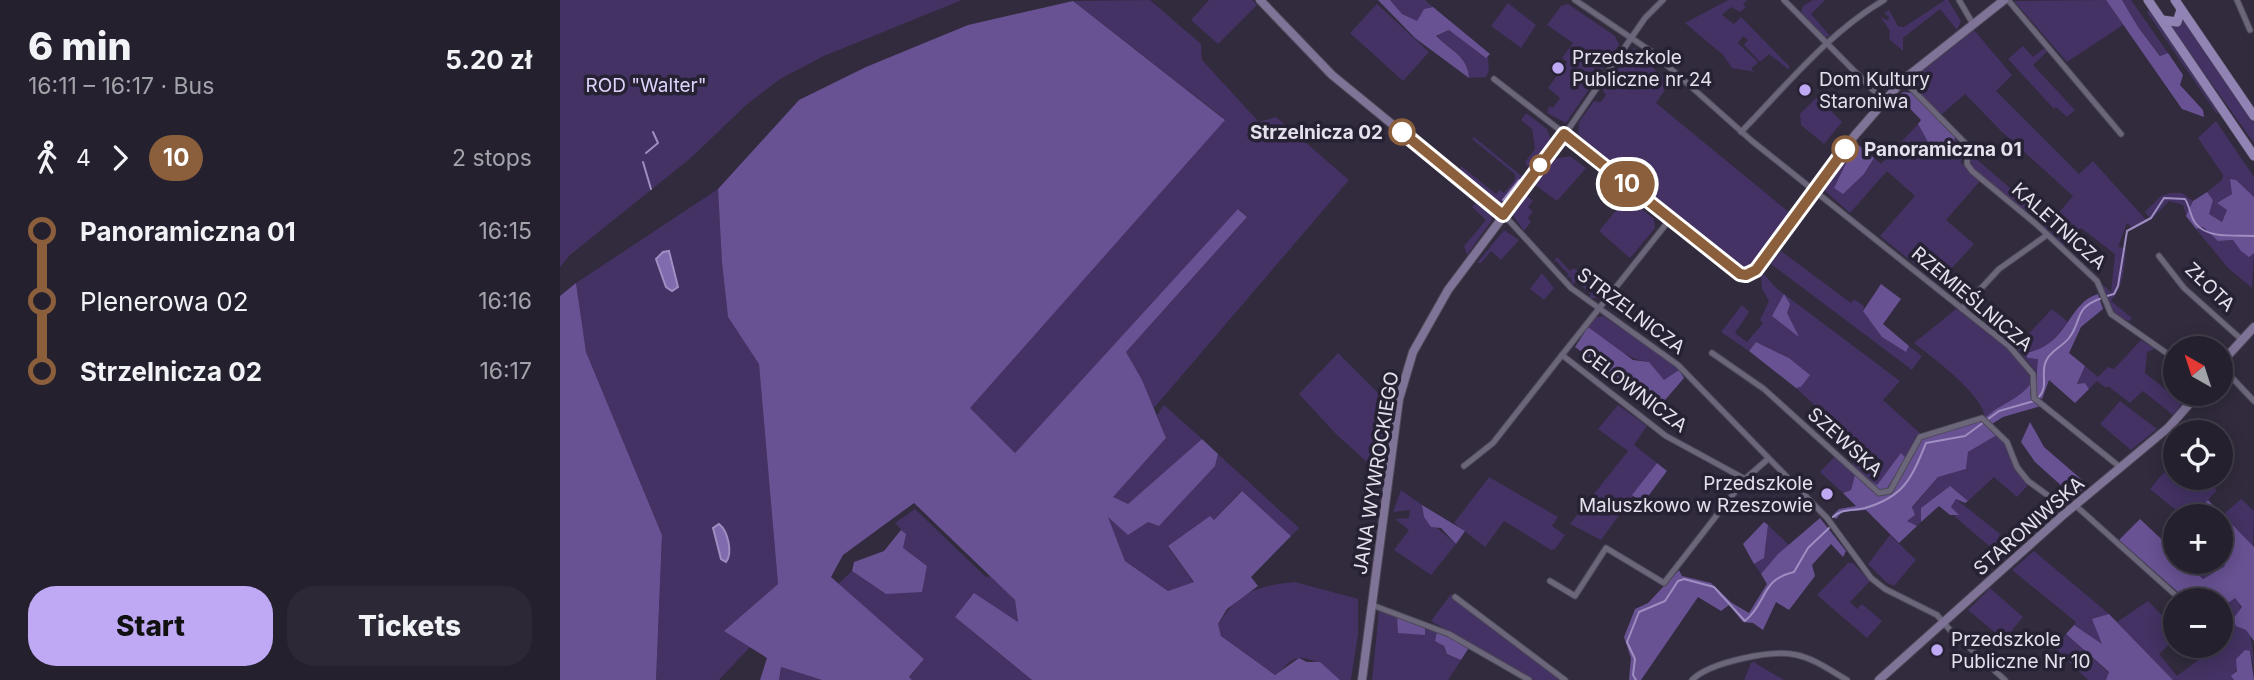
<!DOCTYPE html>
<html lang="en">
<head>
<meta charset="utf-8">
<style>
	body { margin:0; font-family:Inter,sans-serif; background:#2d2836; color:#f1f3f6; height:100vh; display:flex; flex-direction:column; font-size:26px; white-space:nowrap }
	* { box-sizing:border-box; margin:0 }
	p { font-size:23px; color:#a3a3aa }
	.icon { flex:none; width:38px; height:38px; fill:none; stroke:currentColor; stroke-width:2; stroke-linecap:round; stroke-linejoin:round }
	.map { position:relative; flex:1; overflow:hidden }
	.sheet { display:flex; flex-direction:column; background:#25202e; width:560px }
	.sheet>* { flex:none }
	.badge { padding:0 14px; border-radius:23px; font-size:24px; line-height:46px }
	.needle { width:46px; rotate:321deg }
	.fabs { position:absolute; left:1603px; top:336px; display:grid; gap:14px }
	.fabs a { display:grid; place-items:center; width:70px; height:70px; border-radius:50%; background:#25202e; box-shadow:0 4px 18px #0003,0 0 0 2px #423e4a; font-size:35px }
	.map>.badge { position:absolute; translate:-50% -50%; box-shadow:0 0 0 4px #fff }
	.legs { display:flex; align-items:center; gap:10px; height:77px; padding:0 28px; font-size:23px }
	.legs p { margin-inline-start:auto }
	.summary { display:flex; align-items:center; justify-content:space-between; height:119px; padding:0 28px }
	h1 { font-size:38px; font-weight:800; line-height:52px }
	.cta { display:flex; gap:14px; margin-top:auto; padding:14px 28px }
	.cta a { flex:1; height:80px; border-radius:28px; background:#bfa8f4; color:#111; font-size:28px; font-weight:800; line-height:80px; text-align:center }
	.cta a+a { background:#2d2836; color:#f1f3f6 }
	ul { padding:0 28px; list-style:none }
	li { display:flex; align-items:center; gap:24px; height:70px; font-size:26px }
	li i { display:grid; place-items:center; width:10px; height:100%; margin:0 9px; background:currentColor }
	li i::after { content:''; width:18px; height:18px; margin:-9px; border:5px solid; border-radius:50%; background:#25202e }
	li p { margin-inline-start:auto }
	li:first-child i { background:linear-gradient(#0000 50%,currentColor 0) }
	li:last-child i { background:linear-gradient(currentColor 50%,#0000 0) }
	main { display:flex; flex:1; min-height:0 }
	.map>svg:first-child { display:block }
</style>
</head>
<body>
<main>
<section class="sheet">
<div class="summary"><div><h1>6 min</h1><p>16:11 – 16:17 · Bus</p></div><b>5.20 zł</b></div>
<div class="legs"><svg class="icon" aria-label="walk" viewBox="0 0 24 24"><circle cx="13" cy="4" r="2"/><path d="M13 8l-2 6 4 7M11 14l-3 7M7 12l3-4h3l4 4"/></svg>4<svg class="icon" aria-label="forward" viewBox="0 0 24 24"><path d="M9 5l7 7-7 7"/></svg><b class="badge" style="background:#8b5e3c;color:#fff">10</b><p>2 stops</p></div>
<ul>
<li><i style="color:#8b5e3c"></i><b>Panoramiczna 01</b><p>16:15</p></li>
<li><i style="color:#8b5e3c"></i><span>Plenerowa 02</span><p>16:16</p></li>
<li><i style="color:#8b5e3c"></i><b>Strzelnicza 02</b><p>16:17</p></li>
</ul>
<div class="cta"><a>Start</a><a>Tickets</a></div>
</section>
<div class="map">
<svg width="1694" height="680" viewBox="0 0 1694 680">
	<rect width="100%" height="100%" fill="#312b3d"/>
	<g fill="#433263">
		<polygon points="0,0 402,0 264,56 220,79 185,106 132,157 10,255 0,267"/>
		<polygon points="590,0 641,44 642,60 699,122 716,117 789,180 594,408 566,352 687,217 679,209 455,453 410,408 662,117 513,1"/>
		<polygon points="649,0 692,0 697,5 658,44 631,20"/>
		<polygon points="830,0 865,0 873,7 864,9 857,22 842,14"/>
		<polygon points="1168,0 1187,0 1183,4 1186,7 1180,12 1171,7 1162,15 1174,24 1181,17 1230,67 1228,69 1209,54 1200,62 1184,45 1188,40 1183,36 1178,43 1198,62 1191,69 1195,72 1172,68 1163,55 1125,23"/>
		<polygon points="1253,0 1265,0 1251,14 1270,36 1264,37 1241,13 1243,6"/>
		<polygon points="1385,0 1388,0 1401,21 1397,30 1380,9 1343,38 1343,51 1329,39 1330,31 1320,16 1326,20 1330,18 1324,13 1329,10 1338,26 1344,27"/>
		<polygon points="1546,0 1563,25 1507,62 1454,1"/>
		<polygon points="1562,0 1571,0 1608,53 1601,56 1578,27"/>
		<polygon points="948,3 976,25 961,48 931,26"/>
		<polygon points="817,4 869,52 843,81 790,33"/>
		<polygon points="1008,4 1055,36 1059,45 1006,123 987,113 989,106 993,108 1000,98 988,88 1007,62 1002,58 1013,43 987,25 1001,6"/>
		<polygon points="1589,10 1658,112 1657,114 1587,12"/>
		<polygon points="1624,21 1694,123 1694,143 1611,27"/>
		<path d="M889,30L928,57L929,70L926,77L909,78C908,57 891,49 876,37Z"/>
		<path d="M1414,30L1452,75L1436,91L1519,174L1533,161L1588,222L1573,229L1567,223L1558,247L1566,248C1564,268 1564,285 1551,301L1572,318L1570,321C1550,317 1547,301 1542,284L1551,292L1555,254L1521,228L1503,246L1480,224L1488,215L1494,218L1513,196L1441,131L1405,94L1381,115L1352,85L1350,81Z"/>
		<polygon points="1463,46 1473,57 1483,49 1489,50 1473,65 1515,110 1507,117 1496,107 1494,109 1448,59"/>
		<polygon points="1074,48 1084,53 1082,58 1102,76 1106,72 1113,78 1096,103 1230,213 1191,267 1180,268 1018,135 1019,122 1034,101 1041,102 1046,95 1042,89"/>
		<polygon points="1257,97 1282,122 1264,144 1241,125 1240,114"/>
		<polygon points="966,113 987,129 991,141 969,169 965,162 975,149 972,129 961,120"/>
		<polygon points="1656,121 1694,177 1694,197 1686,190 1673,187 1672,194 1658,203 1668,210 1662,222 1648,214 1653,200 1647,192 1662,180 1663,175 1638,138"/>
		<polygon points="1358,124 1368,142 1381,151 1395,139 1404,149 1401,163 1420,181 1386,220 1414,244 1378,283 1320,236 1355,196 1327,171 1290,213 1264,190 1287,156 1286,166 1274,188 1304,174 1314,158 1321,164"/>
		<polygon points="914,137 964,178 945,203 938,203 900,170 901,166 936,194 940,190 944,193 955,180 955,174 912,139"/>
		<polygon points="1010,156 1026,168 997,201 975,185 995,159"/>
		<polygon points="1414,157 1458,195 1463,192 1473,201 1466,212 1414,170 1410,160"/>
		<polygon points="158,189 162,263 168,317 199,363 218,584 165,631 190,647 159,680 96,680 102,535 26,352 16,283"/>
		<polygon points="1610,193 1622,193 1633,201 1627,218 1623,205 1609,201 1591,220 1585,212 1601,196"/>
		<polygon points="965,194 973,201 968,207 973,212 968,218 971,222 964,231 952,214"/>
		<polygon points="1067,197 1094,219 1095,228 1070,258 1039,231"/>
		<polygon points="917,202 931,214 932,220 907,255 904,246 926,220 912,207"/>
		<polygon points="1642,227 1658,241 1673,240 1689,256 1694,253 1692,288 1668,268 1636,229"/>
		<polygon points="944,230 959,240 941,260 931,251 921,263 917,263"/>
		<polygon points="1221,251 1291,303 1294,299 1304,306 1303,311 1347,351 1349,346 1362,356 1352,370 1211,264"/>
		<polygon points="997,257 1010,271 1014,268 1034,286 1026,287 1040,294 1047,285 1044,281 1049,286 1038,298 1029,298 1031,294 1016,281 1012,285 1011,277 1005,278 1009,275 996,261 993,264"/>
		<polygon points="982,273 994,288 984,300 970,289"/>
		<polygon points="1204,274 1216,288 1340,381 1323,400 1361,434 1356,436 1346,458 1341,454 1317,485 1290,466 1304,451 1236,388 1241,387 1249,375 1229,358 1196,342 1189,351 1161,332 1182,305 1189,312 1175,333 1187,342 1203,323 1200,320 1209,301 1202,289 1201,277"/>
		<path d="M1396,309C1421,326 1466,351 1471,383C1458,401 1442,402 1425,418C1424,395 1372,357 1354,343Z"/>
		<polygon points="1492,309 1508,322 1478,359 1479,375 1452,343 1457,346"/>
		<path d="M1043,316L1106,358L1119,370L1104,381L1089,362C1065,359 1046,342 1028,327L1034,318Z"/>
		<polygon points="1581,340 1595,349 1587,352 1585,373 1623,403 1613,415 1583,391 1570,403 1548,386 1546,388 1537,381 1529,389 1525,383 1517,385 1525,366 1538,377 1548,367 1554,369"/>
		<polygon points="778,353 827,402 818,472 776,434 739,394"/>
		<polygon points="1560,401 1597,429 1571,450 1540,424"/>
		<polygon points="604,405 642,439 568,504 552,497 606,438 597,415"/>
		<polygon points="1058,405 1087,426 1074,445 1097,463 1041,540 1010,524 1068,451 1038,429"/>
		<path d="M1437,435C1452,449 1454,469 1469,484L1457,497L1434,477L1408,501L1390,487L1361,508V522L1357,526L1346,521L1355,515L1352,508L1379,476L1406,469L1408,452Z"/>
		<polygon points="658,454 739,528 731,536 681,491 654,520 650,517 608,547 634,583 608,591 565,561 547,515 655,466"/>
		<polygon points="1275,456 1295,475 1291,490 1283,493 1260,472"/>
		<polygon points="1604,472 1619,484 1625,478 1644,478 1657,490 1633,516 1623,516 1590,489"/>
		<polygon points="929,477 998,517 992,526 1005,535 995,549 991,550 944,521 925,547 894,523"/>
		<polygon points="841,490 862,505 864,517 896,544 871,575 834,550 849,530 835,519 849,518 850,510 833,512"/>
		<polygon points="1396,499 1440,534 1434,550 1394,516 1398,515 1391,507"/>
		<polygon points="1681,499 1694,511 1693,549 1663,515"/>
		<polygon points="355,509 426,577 432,576 455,600 458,623 414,596 395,617 472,680 352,680 349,678 364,659 278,584 292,571 326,594 345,534 335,523"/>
		<polygon points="1208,525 1229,545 1201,574 1194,564 1204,557"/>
		<polygon points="1330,535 1356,560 1334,586 1326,582 1308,564"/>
		<polygon points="1474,551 1549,614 1533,620 1543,645 1514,625 1516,622 1452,570"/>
		<polygon points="1661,559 1665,566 1643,579 1632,568 1640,562"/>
		<polygon points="1288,563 1293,563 1310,581 1290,602 1297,609 1302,604 1322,621 1307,638 1257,595"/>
		<path d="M735,582L798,599V634L791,680H780C769,671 749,652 733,660C728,662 721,672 715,675L661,636L658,625C679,590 698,586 735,582Z"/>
		<polygon points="1430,588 1463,617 1444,640 1408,610"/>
		<polygon points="891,594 902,606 1002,680 974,680 871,621"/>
		<path d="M1674,598C1687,607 1694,651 1694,667L1690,651L1672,676L1674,680H1613L1557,622L1588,601L1615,629V639L1599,654L1617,676L1641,658L1631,646H1661V608Z"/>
		<polygon points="819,610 833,613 865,635 865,627 877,632 887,654 901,660 888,680 812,680"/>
		<polygon points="1506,634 1549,673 1546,680 1528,680 1494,648"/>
		<polygon points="1196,661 1195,663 1224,680 1184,680 1191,663"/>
		<polygon points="221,667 262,680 219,680"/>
	</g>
	<g fill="#685293">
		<path d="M818,0H830L842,14L857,21L864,9L873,7L930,54L926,58L889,30L876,36C890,50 908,56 909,78L855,38Z"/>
		<polygon points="1546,0 1562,0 1578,27 1600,56 1608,53 1623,75 1620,85 1643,110 1644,117 1622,109"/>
		<polygon points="513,1 665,120 410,408 455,453 678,209 687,217 566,352 582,380 606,438 553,497 568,504 642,439 658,454 655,466 599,526 588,522 568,535 548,517 565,561 608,591 634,582 608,546 650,516 654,520 682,491 731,536 691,577 698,586 667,609 658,624 661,636 715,675 739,658 747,662 760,662 780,680 472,680 395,617 414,593 458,622 455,600 354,503 283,555 271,577 364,659 349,677 352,680 262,680 221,667 219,680 200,680 207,658 164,631 218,584 199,364 168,317 162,263 158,189 239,100 306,67 408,25"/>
		<polygon points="1343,92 1353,93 1394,136 1395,139 1382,151 1368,142 1358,124 1361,120 1338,96"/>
		<polygon points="1296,143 1314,158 1304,174 1283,194 1274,188"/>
		<polygon points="1670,179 1676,180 1694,197 1694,253 1689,257 1681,251 1673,240 1658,241 1643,227 1636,229 1626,216 1633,201 1647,192 1653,200 1649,214 1662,222 1667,210 1657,203 1672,194"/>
		<polygon points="16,283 26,352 102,535 96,680 0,680 0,296"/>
		<polygon points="1321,284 1341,299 1323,324 1349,346 1346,352 1322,337 1303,311"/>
		<polygon points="1224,294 1230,304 1227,313 1239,337 1212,316"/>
		<path d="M1538,294L1543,309L1521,327L1509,353L1525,366L1517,384L1525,383L1529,389L1515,403L1489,380L1482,399L1475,396L1478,359L1468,358L1465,353C1509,346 1507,303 1538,294Z"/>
		<polygon points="1028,327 1073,360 1089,362 1104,380 1119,370 1124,378 1099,407 1083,395 1086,387 1070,375 1062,381 1015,347"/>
		<polygon points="1196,342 1229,358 1250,375 1241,387 1236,388 1189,351"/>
		<path d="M1471,383L1470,396L1481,406L1443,417L1432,424L1425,418C1442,402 1458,401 1471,383Z"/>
		<path d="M1421,420L1437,435L1408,452L1406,469L1378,477L1352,507L1355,515L1347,521L1357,526L1339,543L1306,510L1282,512L1276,519L1272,516L1279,509L1296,506L1283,493L1291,490L1295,475C1306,485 1317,501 1332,492L1361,440Z"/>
		<polygon points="1470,422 1484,447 1528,485 1514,497 1475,462 1461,442"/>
		<polygon points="1341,453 1346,458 1326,490 1319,490 1303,476 1317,485"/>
		<polygon points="1097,463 1107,471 1083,503 1072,495"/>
		<polygon points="1390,486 1408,501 1405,503 1396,499 1391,507 1399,515 1390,515 1379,506 1361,522 1361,508"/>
		<polygon points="1648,500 1694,547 1694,641 1686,630 1676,626 1673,619 1682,607 1675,598 1661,608 1661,600 1627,600 1559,540 1580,519 1615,552 1615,562 1625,562 1643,579 1665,566 1661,559 1661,516 1633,516"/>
		<polygon points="862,505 905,531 896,544 881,528 871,527 864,517"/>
		<polygon points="1260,518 1286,551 1283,557 1271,544 1252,565 1255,576 1229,610 1216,602 1203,630 1193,623 1183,622 1169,605 1161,611 1138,597 1081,680 1069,680 1071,658 1064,637 1075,609 1088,603 1119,570 1122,576 1151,583 1172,603 1189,613 1207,584 1201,574 1218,554"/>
		<polygon points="1204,522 1208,525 1204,558 1194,564 1183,544"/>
		<polygon points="341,530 346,534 343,548 367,566 362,592 326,594 292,571 294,562 324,551"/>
		<polygon points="1549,614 1613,680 1546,680 1549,672 1506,634 1514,625 1542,644 1532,619"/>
		<polygon points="837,616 865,627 865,635 838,633"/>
		<polygon points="877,632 910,646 901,660 887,654 884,646 875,641"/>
		<polygon points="1685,650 1690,651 1694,680 1674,680 1671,676 1677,671 1676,659"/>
	</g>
	<g fill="#806bae" stroke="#9e8ec1" stroke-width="2">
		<polygon points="109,251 118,287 112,291 106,287 96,259 103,252"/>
		<path d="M159,524C168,531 173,553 166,562L161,559L153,528Z"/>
	</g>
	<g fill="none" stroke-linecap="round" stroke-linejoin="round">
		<g stroke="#9e8ec1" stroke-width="2">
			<polyline points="86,153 98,143 93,132"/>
			<polyline points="83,162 91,189"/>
			<polyline points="943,200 959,180"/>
			<path d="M1547,296L1554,294L1558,286L1567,231L1591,218L1604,198L1625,199C1630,206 1630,217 1636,224C1648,239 1676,235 1694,236"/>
			<path d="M1479,397C1489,386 1480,374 1486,361C1490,351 1502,347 1509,338C1523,320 1513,308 1542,298"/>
			<path d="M1273,517C1283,508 1292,511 1305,508C1343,497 1351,480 1366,443L1405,436L1439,411L1474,401"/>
			<path d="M1076,680L1073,675L1075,659L1067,642L1079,612L1105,601L1118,581L1124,579L1154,587L1185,621C1208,602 1200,580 1234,572L1248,548L1269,528"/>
		</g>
		<g stroke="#4e4958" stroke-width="7">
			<g id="street">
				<polyline points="1015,0 1092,52 1192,141 1449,346 1473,374 1474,398 1560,467"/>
				<polyline points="1224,0 1324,101"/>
				<polyline points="1399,0 1413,24"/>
				<polyline points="1448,0 1561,134"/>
				<polyline points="1677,0 1690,30"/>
				<polyline points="934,79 1005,134 1085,18 1103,0"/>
				<polyline points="1343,80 1408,146 1407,164 1412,171 1476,224 1537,281 1551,314 1615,359"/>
				<path d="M1181,132C1226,86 1268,33 1324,0"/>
				<polyline points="944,215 1011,288 1118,365 1267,518 1311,578 1325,589 1377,615 1390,630 1445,680"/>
				<polyline points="1599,256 1624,288 1681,339"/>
				<polyline points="1402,309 1439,269 1487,235"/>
				<polyline points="1152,353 1204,389 1319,493 1330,491 1360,437 1422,418 1447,442 1457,467 1468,481 1508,510"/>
				<polyline points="1002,355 1111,218"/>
				<polyline points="1661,366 1694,401"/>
				<polyline points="904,466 933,443 1002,355 1106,436 1185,479"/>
				<polyline points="1515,505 1621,600"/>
				<polyline points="990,581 1015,596 1046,548 1104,583 1185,479 1208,459"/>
				<polyline points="895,597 1005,680"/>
				<polyline points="812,605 889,634 969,680"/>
				<path d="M1132,680C1150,662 1213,649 1237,655C1255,659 1271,671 1287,680"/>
			</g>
		</g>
		<g stroke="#4e4958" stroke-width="10">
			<g id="secondary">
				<polyline points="700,0 772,75 943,215"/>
				<polyline points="1661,363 1694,327"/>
				<polyline points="802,680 839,399 853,352 888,290 1005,134 1180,274 1193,274 1295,135 1343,80 1444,0"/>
				<polyline points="1319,680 1502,516 1609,427 1638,394"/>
			</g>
		</g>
		<g stroke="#4e4958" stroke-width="10">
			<g id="primary">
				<polyline points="1588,0 1694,156"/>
				<polyline points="1615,0 1694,116"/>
				<polyline points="1602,20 1617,22 1621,10"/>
			</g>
		</g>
		<use href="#street" stroke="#6c667b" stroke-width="5"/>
		<use href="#secondary" stroke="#7f7497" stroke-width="8"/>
		<use href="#primary" stroke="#9183b3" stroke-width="9"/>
	</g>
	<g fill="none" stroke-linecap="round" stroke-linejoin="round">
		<g stroke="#fff" stroke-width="16">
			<polyline id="line-1" points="842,132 943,215 1004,134 1180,274 1186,275 1196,270 1285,149"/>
		</g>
		<use href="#line-1" stroke="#8b5e3c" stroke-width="10"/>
	</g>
	<g fill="#bfa8f4" stroke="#272233" stroke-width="2.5">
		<circle cx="998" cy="68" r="7"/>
		<circle cx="1245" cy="90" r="7"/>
		<circle cx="1267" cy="494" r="7"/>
		<circle cx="1377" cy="650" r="7"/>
	</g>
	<g fill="#fff" stroke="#8b5e3c" stroke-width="3.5">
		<circle cx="842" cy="132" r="12"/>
		<circle cx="1285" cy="149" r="12"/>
		<circle cx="980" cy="165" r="9"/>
	</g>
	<g text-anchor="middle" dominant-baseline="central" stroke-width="7" stroke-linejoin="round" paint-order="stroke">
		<g font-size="19" fill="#e4e1ec" stroke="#272233" text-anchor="start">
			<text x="1012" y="57">Przedszkole<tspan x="1012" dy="22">Publiczne nr 24</tspan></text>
			<text x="1259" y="79">Dom Kultury<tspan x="1259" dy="22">Staroniwa</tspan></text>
			<text x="1253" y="483" text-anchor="end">Przedszkole<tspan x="1253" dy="22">Maluszkowo w Rzeszowie</tspan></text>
			<text x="1391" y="639">Przedszkole<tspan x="1391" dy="22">Publiczne Nr 10</tspan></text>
		</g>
		<g font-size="19" fill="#ded3fa" stroke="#272233">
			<text x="86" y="85">ROD "Walter"</text>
		</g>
		<g font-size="19" font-weight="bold" fill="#e4e1ec" stroke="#272233" text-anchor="end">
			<text x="823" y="132">Strzelnicza 02</text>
			<text x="1304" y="149" text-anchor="start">Panoramiczna 01</text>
		</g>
		<g font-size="19" fill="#e4e1ec" stroke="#272233">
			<text transform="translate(1499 226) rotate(42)">KALETNICZA</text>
			<text transform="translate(1650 287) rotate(44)">ZŁOTA</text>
			<text transform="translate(1412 299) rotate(40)">RZEMIEŚLNICZA</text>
			<text transform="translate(1071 311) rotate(37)">STRZELNICZA</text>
			<text transform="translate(1074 390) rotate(37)">CELOWNICZA</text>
			<text transform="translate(1285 442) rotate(42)">SZEWSKA</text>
			<text transform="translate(816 473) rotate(-81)">JANA WYWROCKIEGO</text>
			<text transform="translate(1469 526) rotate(-41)">STARONIWSKA</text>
		</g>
	</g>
</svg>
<div class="fabs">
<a><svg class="needle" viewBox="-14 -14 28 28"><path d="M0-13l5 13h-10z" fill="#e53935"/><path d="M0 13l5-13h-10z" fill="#a3a3aa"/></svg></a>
<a><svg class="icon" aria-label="locate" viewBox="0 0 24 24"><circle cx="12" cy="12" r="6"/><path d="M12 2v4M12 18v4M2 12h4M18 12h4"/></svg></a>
<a>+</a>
<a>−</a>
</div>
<b class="badge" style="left:1067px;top:184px;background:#8b5e3c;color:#fff">10</b>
</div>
</main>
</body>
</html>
